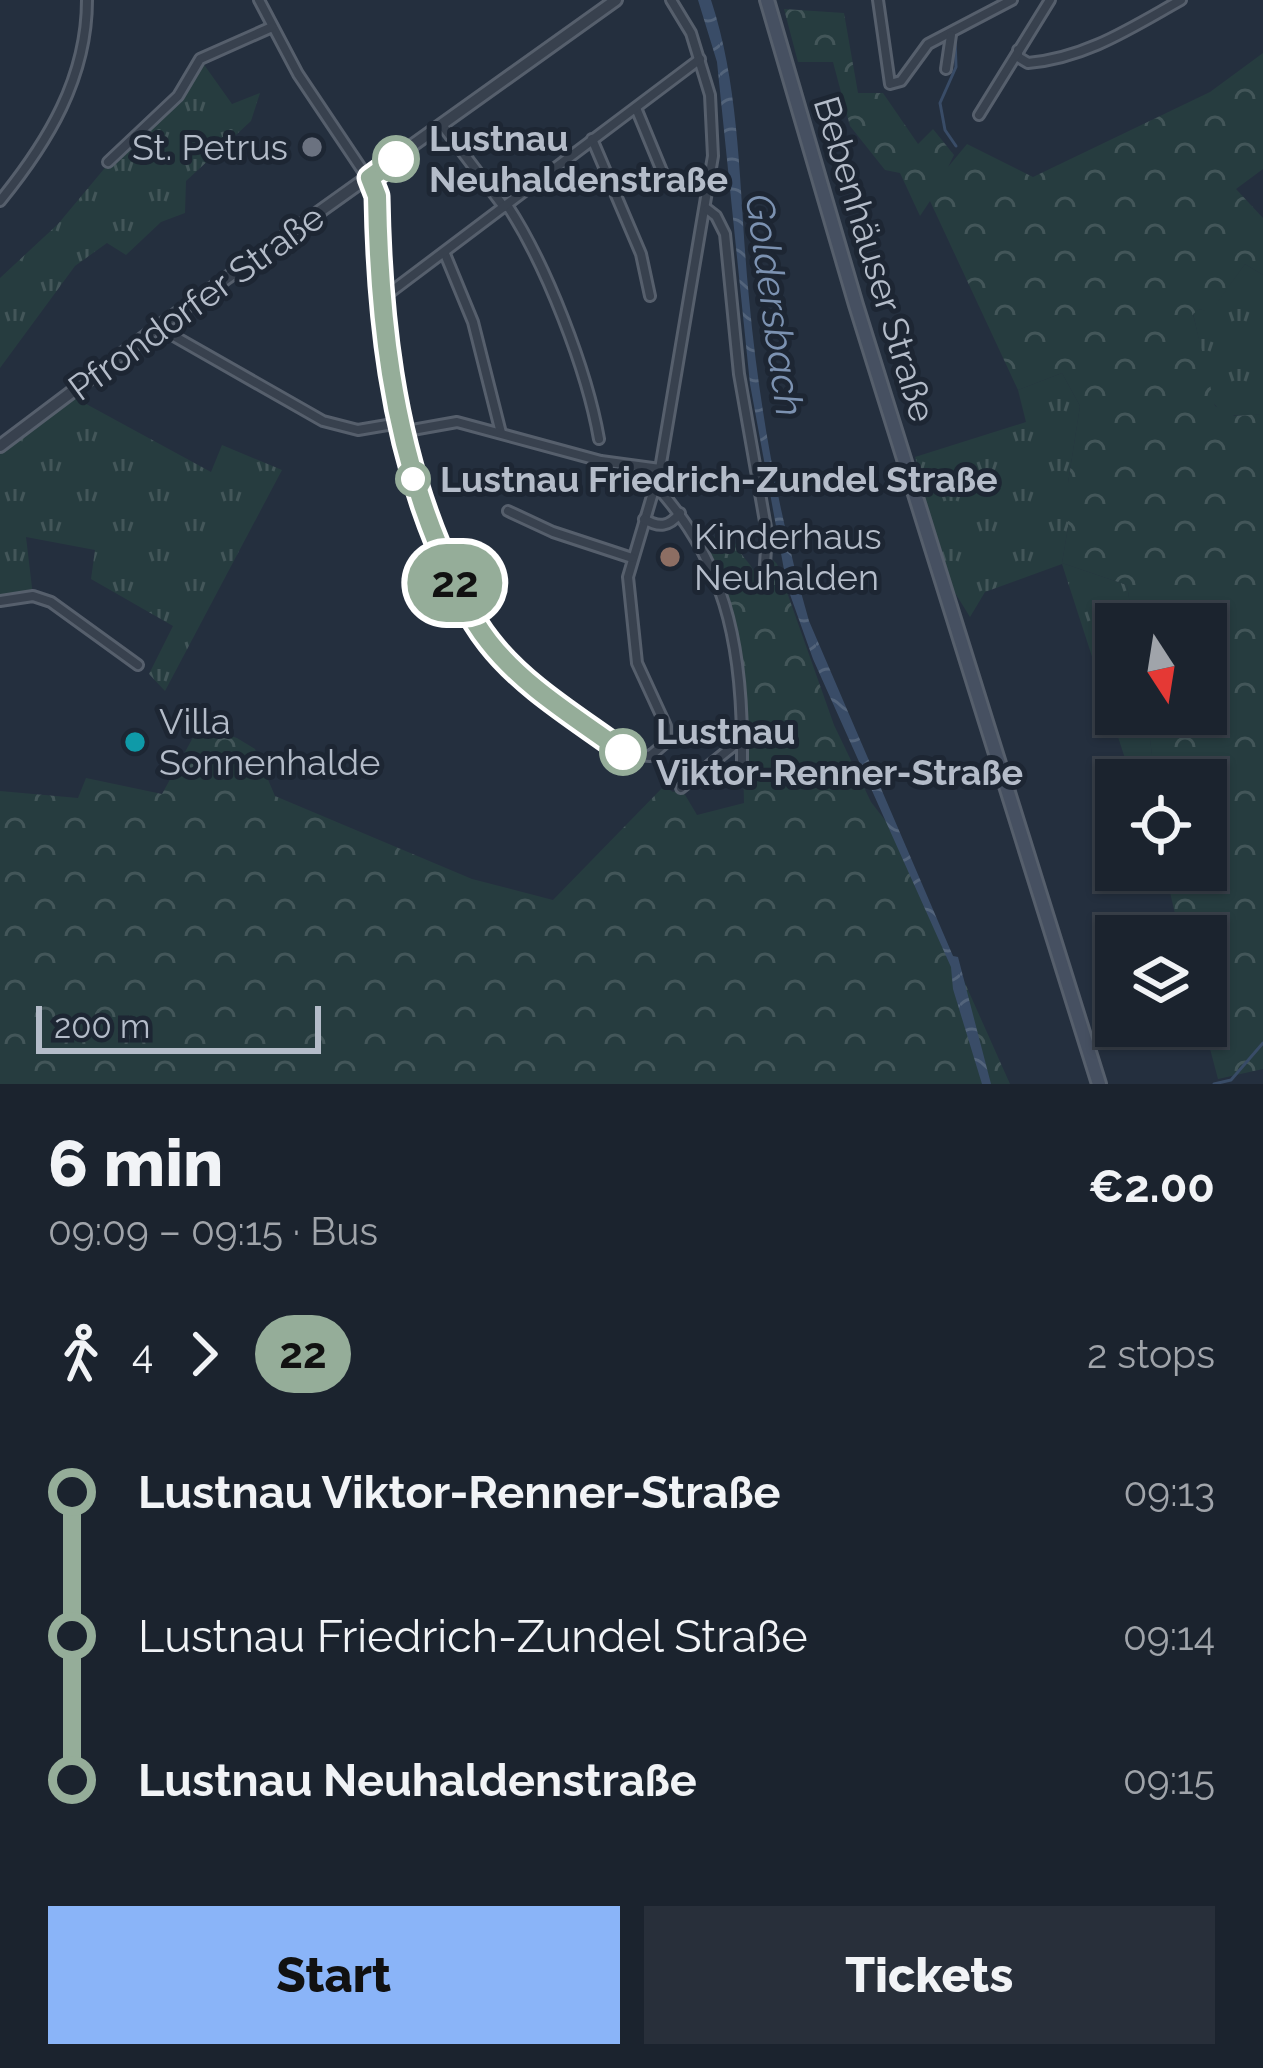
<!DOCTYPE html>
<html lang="en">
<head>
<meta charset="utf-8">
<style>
	body { margin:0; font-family:Raleway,sans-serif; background:#282f3a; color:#f1f3f6; height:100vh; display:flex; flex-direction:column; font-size:45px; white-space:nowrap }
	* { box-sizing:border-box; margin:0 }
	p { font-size:39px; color:#a0a4aa }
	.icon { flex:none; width:66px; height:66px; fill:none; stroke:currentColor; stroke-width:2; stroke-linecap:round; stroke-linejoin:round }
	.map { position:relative; height:1084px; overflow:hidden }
	.side { display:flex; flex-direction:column; background:#1b232e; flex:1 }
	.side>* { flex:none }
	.badge { padding:0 24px; border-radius:39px; font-size:42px; line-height:78px }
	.needle { width:78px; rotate:168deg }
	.tools { position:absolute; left:1095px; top:603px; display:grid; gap:24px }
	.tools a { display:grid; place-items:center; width:132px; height:132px; border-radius:0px; background:#1b232e; box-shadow:0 3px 9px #0004,0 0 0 3px #39404a; font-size:60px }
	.scale { position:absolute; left:36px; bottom:30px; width:285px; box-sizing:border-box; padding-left:12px; border:6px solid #b4bcc9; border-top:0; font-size:33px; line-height:42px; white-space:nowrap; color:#b4bcc9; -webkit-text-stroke:9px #1d2633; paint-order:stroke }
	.map>.badge { position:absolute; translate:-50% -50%; box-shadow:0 0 0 6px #fff }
	.legs { display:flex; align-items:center; gap:18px; height:132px; padding:0 48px; font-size:39px }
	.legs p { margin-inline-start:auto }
	.overview { display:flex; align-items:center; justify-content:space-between; height:204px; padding:0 48px }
	h1 { font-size:66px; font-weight:800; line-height:90px }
	.action { display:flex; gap:24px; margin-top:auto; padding:24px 48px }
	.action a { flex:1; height:138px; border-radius:0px; background:#8ab4f8; color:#111; font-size:48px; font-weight:800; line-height:138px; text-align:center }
	.action a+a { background:#282f3a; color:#f1f3f6 }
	ul { padding:0 48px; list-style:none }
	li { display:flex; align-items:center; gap:42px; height:144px; font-size:45px }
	li i { display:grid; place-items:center; width:18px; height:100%; margin:0 15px; background:currentColor }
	li i::after { content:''; width:30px; height:30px; margin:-15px; border:9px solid; border-radius:50%; background:#1b232e }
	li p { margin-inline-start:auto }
	li:first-child i { background:linear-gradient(#0000 50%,currentColor 0) }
	li:last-child i { background:linear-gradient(currentColor 50%,#0000 0) }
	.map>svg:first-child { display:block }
</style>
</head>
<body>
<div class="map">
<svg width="1263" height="1084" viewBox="0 0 1263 1084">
	<defs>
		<pattern id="grass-tufts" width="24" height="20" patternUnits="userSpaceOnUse" patternTransform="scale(3)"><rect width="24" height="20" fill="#263c3f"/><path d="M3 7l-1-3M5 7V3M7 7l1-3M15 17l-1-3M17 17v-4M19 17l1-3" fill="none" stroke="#435659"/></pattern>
		<pattern id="forest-crowns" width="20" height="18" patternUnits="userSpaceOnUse" patternTransform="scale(3)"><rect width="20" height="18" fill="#263c3f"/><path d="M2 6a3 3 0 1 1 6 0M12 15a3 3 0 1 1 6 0" fill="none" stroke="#435659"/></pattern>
		<pattern id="water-waves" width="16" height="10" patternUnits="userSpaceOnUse" patternTransform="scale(3)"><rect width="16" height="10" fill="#394c67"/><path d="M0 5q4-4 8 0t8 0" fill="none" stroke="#53647b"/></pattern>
	</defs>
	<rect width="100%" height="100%" fill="#242f3e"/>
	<g fill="url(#grass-tufts)">
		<polygon points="200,59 232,104 260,93 251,121 186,181 185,213 161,222 126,255 107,243 75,266 0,368 0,278 58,224 114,157 166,109"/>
		<path d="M1245,264L1263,275V410L1262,414C1242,416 1222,420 1212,400L1193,313L1200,309L1210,312Z"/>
		<polygon points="1062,373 1080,406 1068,483 1068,527 1062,563 1127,585 1133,624 1116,624 1116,714 1147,714 1155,780 1132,780 1062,564 985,592 970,617 952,588 923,497 926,491 915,457 1026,422 1018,390"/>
		<polygon points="66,393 211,472 222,445 282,470 165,691 149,674 173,626 91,579 95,550 26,537 33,596 0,601 0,446"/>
	</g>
	<g fill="url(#forest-crowns)">
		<polygon points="784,9 844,13 858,93 883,93 918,144 933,129 954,155 948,167 967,144 1033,177 1210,92 1263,53 1263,169 1236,189 1263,218 1263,275 1245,264 1210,313 1200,309 1193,314 1215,406 1235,416 1261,414 1263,410 1263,1069 1218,1079 1204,1026 1206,936 1180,936 1165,870 1206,870 1206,780 1155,780 1147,714 1206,714 1206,624 1133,624 1127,585 1062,563 1068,527 1068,483 1080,406 1062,373 1018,390 930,201 920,216 900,173 885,170 850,126 833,62 798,62"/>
		<path d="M732,533C737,557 751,559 758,580L767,579L773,560L777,564L834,725L871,802L902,842L1010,1084H0V791L78,798L86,778L162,794L196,732L190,722L237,738L255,749L275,796L472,879L553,900L664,786L673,792L681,788L697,815L744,803L742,719L731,622L699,540Z"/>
	</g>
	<path fill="url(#water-waves)" d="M698,0H711C742,94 739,200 749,298C759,407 779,517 809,621L953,956L958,957L991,1084H982L953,989L951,967L813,659L787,586L750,384L717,62Z"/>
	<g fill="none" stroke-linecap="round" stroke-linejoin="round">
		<g stroke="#394c67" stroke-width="3">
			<polyline points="955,38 956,67 940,103 945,130 956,146"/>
			<polyline points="1214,1084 1231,1080 1263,1043"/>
		</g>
		<g stroke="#565f6c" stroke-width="14">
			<g id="minor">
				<polyline points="259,0 298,74 377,192 380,300 399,423 417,495 450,574 488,641 517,673 625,754 650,756 664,744 666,736 666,726 637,663 628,577 660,469 713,156 710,95 691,33 671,0"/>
				<polyline points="878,0 890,84 901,81 928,44 1012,0"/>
				<path d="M1018,50V57L1028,63C1086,58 1131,28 1181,0"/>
				<polyline points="946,69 951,35"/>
				<polyline points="636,108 664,176"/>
				<polyline points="979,115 1050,0"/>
				<polyline points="442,125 504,207"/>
				<polyline points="592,139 641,254 650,296"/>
				<polyline points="108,162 178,96 200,59 272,27"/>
				<path d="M0,201C48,142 87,78 87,0"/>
				<path d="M507,205C546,264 587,370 599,439"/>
				<polyline points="707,209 716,216 725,234 739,374 767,533 764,580"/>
				<polyline points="445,254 473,322 501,433"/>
				<polyline points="380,300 700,59"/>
				<polyline points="158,327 323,421 358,430 399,423"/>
				<polyline points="401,432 457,422 601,461 660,469"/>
				<path d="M657,487C724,562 741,640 742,739L681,788"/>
				<polyline points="508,511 553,532 632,558"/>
				<path d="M644,519C659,528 669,527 680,513"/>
				<polyline points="0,601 33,596 51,602 138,665"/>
				<polyline points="742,771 742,741"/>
			</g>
		</g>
		<g stroke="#565f6c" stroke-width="16">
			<polyline id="tertiary" points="0,446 158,327 616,0"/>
		</g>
		<g stroke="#565f6c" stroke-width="18">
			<polyline id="secondary" points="767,0 856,305 1099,1084"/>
		</g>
		<use href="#minor" stroke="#38414e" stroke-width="8"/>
		<use href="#tertiary" stroke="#38414e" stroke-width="10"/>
		<use href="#secondary" stroke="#465061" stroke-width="12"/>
	</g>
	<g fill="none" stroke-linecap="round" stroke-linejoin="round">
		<g stroke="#fff" stroke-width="27">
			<path id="line-1" d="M396,159L370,178L377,196C379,315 392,434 438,545C452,578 466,613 489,642C524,687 577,718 623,752"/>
		</g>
		<use href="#line-1" stroke="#95ad99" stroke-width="18"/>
	</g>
	<circle fill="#6b7280" stroke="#1d2633" stroke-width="4.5" cx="312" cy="147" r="12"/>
	<g fill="#fff" stroke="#95ad99" stroke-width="6">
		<circle cx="396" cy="159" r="21"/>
		<circle cx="413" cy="479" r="15"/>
		<circle cx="623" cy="752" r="21"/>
	</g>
	<circle fill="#8d6e63" stroke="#1d2633" stroke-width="4.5" cx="670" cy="557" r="12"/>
	<circle fill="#0f9aa8" stroke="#1d2633" stroke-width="4.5" cx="135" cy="742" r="12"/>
	<g text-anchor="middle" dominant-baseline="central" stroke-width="10" stroke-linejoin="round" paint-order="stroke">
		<g font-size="36" font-weight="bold" fill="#b4bcc9" stroke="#1d2633" text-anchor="start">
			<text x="429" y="138">Lustnau<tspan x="429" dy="41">Neuhaldenstraße</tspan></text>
			<text x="440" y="479">Lustnau Friedrich-Zundel Straße</text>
			<text x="656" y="731">Lustnau<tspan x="656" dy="41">Viktor-Renner-Straße</tspan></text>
		</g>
		<g font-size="36" fill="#b4bcc9" stroke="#1d2633" text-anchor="start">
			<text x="288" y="147" text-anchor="end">St. Petrus</text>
			<text x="694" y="536">Kinderhaus<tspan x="694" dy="41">Neuhalden</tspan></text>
			<text x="159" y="721">Villa<tspan x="159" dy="41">Sonnenhalde</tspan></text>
		</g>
		<g font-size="36" fill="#b4bcc9" stroke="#1d2633">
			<text transform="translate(875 259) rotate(73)">Bebenhäuser Straße</text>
			<text transform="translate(196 302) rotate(-36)">Pfrondorfer Straße</text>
		</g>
		<g font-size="39" font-style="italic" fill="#7c92b1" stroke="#1d2633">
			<text transform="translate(775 305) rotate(82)">Goldersbach</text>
		</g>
	</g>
</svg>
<div class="tools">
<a><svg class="needle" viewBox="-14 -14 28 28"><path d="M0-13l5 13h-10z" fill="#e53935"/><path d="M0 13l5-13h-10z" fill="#a0a4aa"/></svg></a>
<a><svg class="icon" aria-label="locate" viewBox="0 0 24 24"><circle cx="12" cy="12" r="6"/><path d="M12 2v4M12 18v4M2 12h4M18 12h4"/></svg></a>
<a><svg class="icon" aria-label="layers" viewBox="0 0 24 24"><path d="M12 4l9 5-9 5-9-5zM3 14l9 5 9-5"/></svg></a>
</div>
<div class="scale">200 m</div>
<b class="badge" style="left:455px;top:583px;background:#95ad99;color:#111">22</b>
</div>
<section class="side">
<div class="overview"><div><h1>6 min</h1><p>09:09 – 09:15 · Bus</p></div><b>€2.00</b></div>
<div class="legs"><svg class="icon" aria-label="walk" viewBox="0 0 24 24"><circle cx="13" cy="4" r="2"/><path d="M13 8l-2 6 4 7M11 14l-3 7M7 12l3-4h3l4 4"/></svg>4<svg class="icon" aria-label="forward" viewBox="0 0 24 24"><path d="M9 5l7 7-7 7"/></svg><b class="badge" style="background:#95ad99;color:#111">22</b><p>2 stops</p></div>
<ul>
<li><i style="color:#95ad99"></i><b>Lustnau Viktor-Renner-Straße</b><p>09:13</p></li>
<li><i style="color:#95ad99"></i><span>Lustnau Friedrich-Zundel Straße</span><p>09:14</p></li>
<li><i style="color:#95ad99"></i><b>Lustnau Neuhaldenstraße</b><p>09:15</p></li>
</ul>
<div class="action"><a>Start</a><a>Tickets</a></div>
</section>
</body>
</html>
